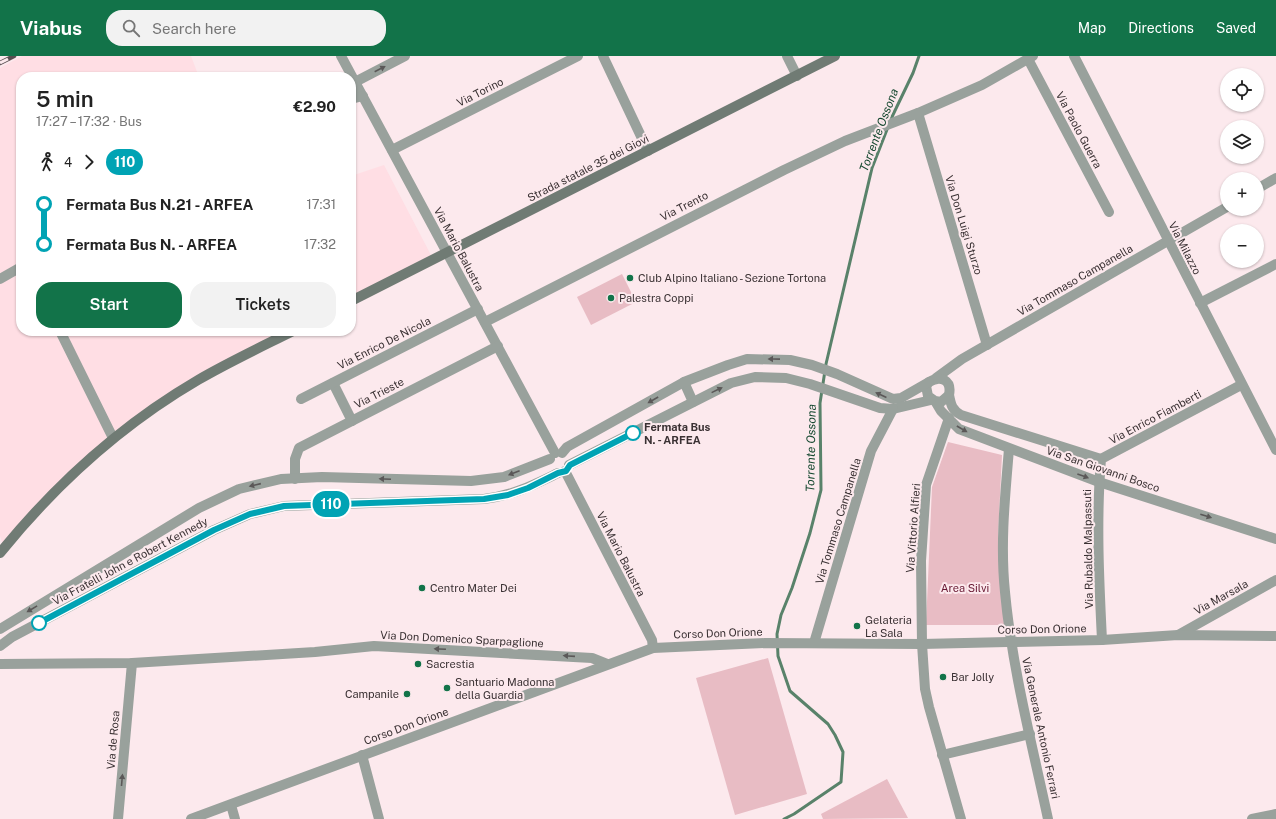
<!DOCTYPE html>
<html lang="en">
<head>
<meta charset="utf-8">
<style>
	body { margin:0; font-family:"Public Sans",sans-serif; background:#f2f2f2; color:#222; height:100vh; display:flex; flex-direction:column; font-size:15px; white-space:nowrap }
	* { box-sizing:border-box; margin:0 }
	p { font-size:13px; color:#767676 }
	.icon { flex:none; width:22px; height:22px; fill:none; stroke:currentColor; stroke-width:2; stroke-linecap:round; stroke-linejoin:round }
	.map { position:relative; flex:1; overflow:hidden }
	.sheet { position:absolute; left:16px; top:16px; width:340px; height:264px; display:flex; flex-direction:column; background:#fff; border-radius:16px; box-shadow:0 1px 3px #0004 }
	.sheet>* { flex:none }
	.badge { padding:0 8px; border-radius:13px; font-size:14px; line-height:26px }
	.fabs { position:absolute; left:1220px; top:12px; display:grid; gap:8px }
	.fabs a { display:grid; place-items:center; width:44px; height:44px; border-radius:50%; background:#fff; box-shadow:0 1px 3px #0004; font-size:20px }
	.map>.badge { position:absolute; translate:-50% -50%; box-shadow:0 0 0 2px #fff }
	.legs { display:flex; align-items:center; gap:6px; height:44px; padding:0 20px; font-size:13px }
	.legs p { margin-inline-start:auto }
	.summary { display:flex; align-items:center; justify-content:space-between; height:68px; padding:0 20px }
	h1 { font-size:22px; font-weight:600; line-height:30px }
	.primary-button { display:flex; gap:8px; margin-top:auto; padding:8px 20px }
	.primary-button a { flex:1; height:46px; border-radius:16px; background:#127349; color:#fff; font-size:16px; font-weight:600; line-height:46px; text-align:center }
	.primary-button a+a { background:#f2f2f2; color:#222 }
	ul { padding:0 20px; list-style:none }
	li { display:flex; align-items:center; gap:14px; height:40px; font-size:15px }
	li i { display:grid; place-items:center; width:6px; height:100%; margin:0 5px; background:currentColor }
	li i::after { content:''; width:10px; height:10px; margin:-5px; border:3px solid; border-radius:50%; background:#fff }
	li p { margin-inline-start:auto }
	li:first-child i { background:linear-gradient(#0000 50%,currentColor 0) }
	li:last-child i { background:linear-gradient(currentColor 50%,#0000 0) }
	header { display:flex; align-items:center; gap:24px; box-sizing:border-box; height:56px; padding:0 20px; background:#127349; color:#fff }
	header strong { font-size:19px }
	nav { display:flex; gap:22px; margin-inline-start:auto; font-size:14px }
	.search { width:280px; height:36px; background:#f2f2f2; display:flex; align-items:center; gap:10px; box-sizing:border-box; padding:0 14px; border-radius:16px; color:#767676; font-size:15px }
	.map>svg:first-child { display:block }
</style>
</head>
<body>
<header>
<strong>Viabus</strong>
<div class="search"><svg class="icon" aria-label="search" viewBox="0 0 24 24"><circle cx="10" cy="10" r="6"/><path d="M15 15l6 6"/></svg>Search here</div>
<nav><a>Map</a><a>Directions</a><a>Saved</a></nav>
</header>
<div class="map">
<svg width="1276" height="763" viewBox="0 0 1276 763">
	<rect width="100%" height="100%" fill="#fce9ed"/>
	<g fill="#ffdee4">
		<polygon points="22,0 191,0 199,21 21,21 21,275 293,275 226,309 113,382 4,492 0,480 0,12"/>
		<polygon points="384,109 433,203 351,245 351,120"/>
	</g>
	<g fill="#e8bcc4">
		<polygon points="622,218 636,246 591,269 577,241"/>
		<polygon points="948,386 1002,399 998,480 1004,569 926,569 932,431"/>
		<polygon points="768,602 807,738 735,759 696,622"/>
		<polygon points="887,723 908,762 823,763 821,758"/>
	</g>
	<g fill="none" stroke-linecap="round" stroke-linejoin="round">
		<g stroke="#59826a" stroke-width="3">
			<polyline points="890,65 913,17 919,0"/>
			<polyline points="784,763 794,758 841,726 843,696 835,679 828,668 790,635 778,600 777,578 781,559 792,532 810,477 821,434 820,347 826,308 872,112 888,71"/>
		</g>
		<g stroke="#99a19c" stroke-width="10">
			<polyline points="341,0 555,397"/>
			<polyline points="603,0 648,95"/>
			<polyline points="787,0 797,20"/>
			<polyline points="1074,0 1276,394"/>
			<polyline points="1028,3 1109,156"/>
			<polyline points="355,26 405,0"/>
			<polyline points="351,43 363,40"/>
			<polyline points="918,57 987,289"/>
			<polyline points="392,94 578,0"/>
			<polyline points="1257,133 1276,122"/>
			<polyline points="0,223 21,211"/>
			<polyline points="1200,247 1276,208"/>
			<polyline points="485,266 784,114 845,85 918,57 982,29 1033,0"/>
			<polyline points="60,275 113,382"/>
			<polyline points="936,322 962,303 1227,151"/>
			<polyline points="684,326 693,346"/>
			<polyline points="333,327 352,365"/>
			<path d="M949,339C951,349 952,354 961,359L1101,403"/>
			<polyline points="301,343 478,253"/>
			<path d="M935,345L941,346L949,339C952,324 941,319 929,326L926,330L928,340L935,345L941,355L959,373L1099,426L1276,483"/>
			<polyline points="949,362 926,429 921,505 922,588 925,633 929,651 961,763"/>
			<path d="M1009,393C1005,441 1000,488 1005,536C1012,612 1032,688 1048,763"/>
			<polyline points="562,397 567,391 684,326 728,309 747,303 790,304 812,309 837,318 893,343 901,342 929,326"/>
			<polyline points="569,409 731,327 755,321 786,322 810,328 880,352 893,353 931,344"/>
			<polyline points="565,415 652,584 653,592"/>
			<polyline points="295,423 295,403 299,392 498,290"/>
			<polyline points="0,573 199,452 239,433 281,423 322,421 471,425 504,421 550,403"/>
			<polyline points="1178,579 1276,524"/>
			<path d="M1102,584C1099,524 1096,463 1101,403L1241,329"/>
			<polyline points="814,587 871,395 893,353"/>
			<path d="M0,590L12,581L214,474L250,458L284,450L484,443C514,439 531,430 558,417"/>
			<polyline points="0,608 132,607 315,596 374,590 592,602 607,608"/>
			<polyline points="362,699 379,763"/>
			<polyline points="942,699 1030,678"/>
			<polyline points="118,763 132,607"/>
			<polyline points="1252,763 1276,758"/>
		</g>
		<g stroke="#99a19c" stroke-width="10">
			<polyline points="231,749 235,763"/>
			<polyline points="191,763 653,592 765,587 922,588 1102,584 1178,579 1276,580"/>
		</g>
		<g stroke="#707b74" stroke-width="10">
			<polyline points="351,245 835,0"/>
			<path d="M0,497C56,428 121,369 198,324C229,306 261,291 293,275"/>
		</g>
		<g stroke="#584e50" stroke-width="4.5">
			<polyline id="rail" points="0,7 14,0"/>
		</g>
		<use href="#rail" stroke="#fce9ed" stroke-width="3" stroke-dasharray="9" stroke-linecap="butt"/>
	</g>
	<defs><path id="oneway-solid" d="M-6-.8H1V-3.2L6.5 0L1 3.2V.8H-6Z"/></defs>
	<g fill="#5b5858">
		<use href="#oneway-solid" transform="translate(380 13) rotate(-27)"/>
		<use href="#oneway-solid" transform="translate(774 303) rotate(-179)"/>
		<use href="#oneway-solid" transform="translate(717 334) rotate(-26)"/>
		<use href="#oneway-solid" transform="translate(881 339) rotate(-155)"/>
		<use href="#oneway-solid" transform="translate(653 344) rotate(150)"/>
		<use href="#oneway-solid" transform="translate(962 373) rotate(30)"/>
		<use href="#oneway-solid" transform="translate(514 417) rotate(159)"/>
		<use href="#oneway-solid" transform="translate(1083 420) rotate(20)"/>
		<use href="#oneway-solid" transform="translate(385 423) rotate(-178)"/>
		<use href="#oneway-solid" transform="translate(255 429) rotate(167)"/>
		<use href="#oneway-solid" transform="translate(1206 460) rotate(18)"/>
		<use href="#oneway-solid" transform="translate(32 553) rotate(149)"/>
		<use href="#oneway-solid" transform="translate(440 593) rotate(-177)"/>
		<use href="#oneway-solid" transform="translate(569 600) rotate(-176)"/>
		<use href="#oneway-solid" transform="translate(122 724) rotate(-85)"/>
	</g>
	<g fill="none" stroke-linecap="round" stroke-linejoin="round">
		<g stroke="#fff" stroke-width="9">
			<polyline id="line-1" points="39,567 214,474 250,458 284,450 484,443 508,439 528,432 558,417 566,415 570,409 633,377"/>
		</g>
		<use href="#line-1" stroke="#00a3b4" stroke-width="6"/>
	</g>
	<g fill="#127349" stroke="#fce9ed" stroke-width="1.5">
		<circle cx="630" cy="222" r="4"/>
		<circle cx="611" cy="242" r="4"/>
		<circle cx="422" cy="532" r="4"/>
		<circle cx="857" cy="570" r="4"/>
		<circle cx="418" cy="608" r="4"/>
		<circle cx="943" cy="621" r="4"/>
		<circle cx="447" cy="632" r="4"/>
		<circle cx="407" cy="638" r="4"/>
	</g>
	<g fill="#fff" stroke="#00a3b4" stroke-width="2">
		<circle cx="633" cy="377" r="7"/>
		<circle cx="39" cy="567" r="7"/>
	</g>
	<g text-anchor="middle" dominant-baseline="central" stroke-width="4" stroke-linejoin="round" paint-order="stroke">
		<g font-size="11" fill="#3a3133" stroke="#fce9ed">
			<text transform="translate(480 36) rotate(-27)">Via Torino</text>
			<text transform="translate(1079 74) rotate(62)">Via Paolo Guerra</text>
			<text transform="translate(588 112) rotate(-27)">Strada statale 35 dei Giovi</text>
			<text transform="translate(684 150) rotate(-27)">Via Trento</text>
			<text transform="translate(964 169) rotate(73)">Via Don Luigi Sturzo</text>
			<text transform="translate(1185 192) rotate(63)">Via Milazzo</text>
			<text transform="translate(459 193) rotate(62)">Via Mario Balustra</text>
			<text transform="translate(1075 224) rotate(-30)">Via Tommaso Campanella</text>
			<text transform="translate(384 287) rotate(-27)">Via Enrico De Nicola</text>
			<text transform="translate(379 337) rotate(-27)">Via Trieste</text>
			<text transform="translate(1155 361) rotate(-28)">Via Enrico Fiamberti</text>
			<text transform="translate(1103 413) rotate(19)">Via San Giovanni Bosco</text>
			<text transform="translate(838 465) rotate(-73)">Via Tommaso Campanella</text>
			<text transform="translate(913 472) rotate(-86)">Via Vittorio Alfieri</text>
			<text transform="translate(1088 493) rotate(-91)">Via Rubaldo Malpassuti</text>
			<text transform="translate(621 498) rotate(63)">Via Mario Balustra</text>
			<text transform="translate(130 505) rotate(-28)">Via Fratelli John e Robert Kennedy</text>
			<text transform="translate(1221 541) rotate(-29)">Via Marsala</text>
			<text transform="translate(1042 573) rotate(-1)">Corso Don Orione</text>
			<text transform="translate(718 577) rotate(-2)">Corso Don Orione</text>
			<text transform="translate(462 583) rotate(3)">Via Don Domenico Sparpaglione</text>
			<text transform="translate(406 670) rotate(-20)">Corso Don Orione</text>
			<text transform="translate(1041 672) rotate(78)">Via Generale Antonio Ferrari</text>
			<text transform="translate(113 684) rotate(-85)">Via de Rosa</text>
		</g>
		<g font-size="11" fill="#3a3133" stroke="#fce9ed" text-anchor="start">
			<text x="638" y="222">Club Alpino Italiano - Sezione Tortona</text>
			<text x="619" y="242">Palestra Coppi</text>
			<text x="430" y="532">Centro Mater Dei</text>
			<text x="865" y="564">Gelateria<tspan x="865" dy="13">La Sala</tspan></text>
			<text x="426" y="608">Sacrestia</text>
			<text x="951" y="621">Bar Jolly</text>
			<text x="455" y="626">Santuario Madonna<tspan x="455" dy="13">della Guardia</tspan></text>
			<text x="399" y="638" text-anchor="end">Campanile</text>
		</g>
		<g font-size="11" font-weight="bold" fill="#3a3133" stroke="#fce9ed" text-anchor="start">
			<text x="644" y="371">Fermata Bus<tspan x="644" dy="13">N. - ARFEA</tspan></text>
		</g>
		<g font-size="11" fill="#651530" stroke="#fce9ed">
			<text x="965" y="532">Area Silvi</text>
		</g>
		<g font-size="12" font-style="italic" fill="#174931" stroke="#fce9ed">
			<text transform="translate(879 74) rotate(-69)">Torrente Ossona</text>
			<text transform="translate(811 392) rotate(-89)">Torrente Ossona</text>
		</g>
	</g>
</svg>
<div class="fabs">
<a><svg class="icon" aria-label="locate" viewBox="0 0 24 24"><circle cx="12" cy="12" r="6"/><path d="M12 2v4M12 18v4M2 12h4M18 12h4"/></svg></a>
<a><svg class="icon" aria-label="layers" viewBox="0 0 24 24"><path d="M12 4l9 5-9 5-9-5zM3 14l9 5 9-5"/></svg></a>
<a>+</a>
<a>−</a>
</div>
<b class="badge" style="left:331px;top:448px;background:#00a3b4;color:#fff">110</b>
<section class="sheet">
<div class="summary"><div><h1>5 min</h1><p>17:27 – 17:32 · Bus</p></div><b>€2.90</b></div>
<div class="legs"><svg class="icon" aria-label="walk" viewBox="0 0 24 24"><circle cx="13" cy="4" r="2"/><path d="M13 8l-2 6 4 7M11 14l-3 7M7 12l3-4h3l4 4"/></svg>4<svg class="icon" aria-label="forward" viewBox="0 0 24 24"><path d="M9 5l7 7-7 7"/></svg><b class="badge" style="background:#00a3b4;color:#fff">110</b></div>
<ul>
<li><i style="color:#00a3b4"></i><b>Fermata Bus N.21 - ARFEA</b><p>17:31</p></li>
<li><i style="color:#00a3b4"></i><b>Fermata Bus N. - ARFEA</b><p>17:32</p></li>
</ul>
<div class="primary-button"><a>Start</a><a>Tickets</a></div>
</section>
</div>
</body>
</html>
